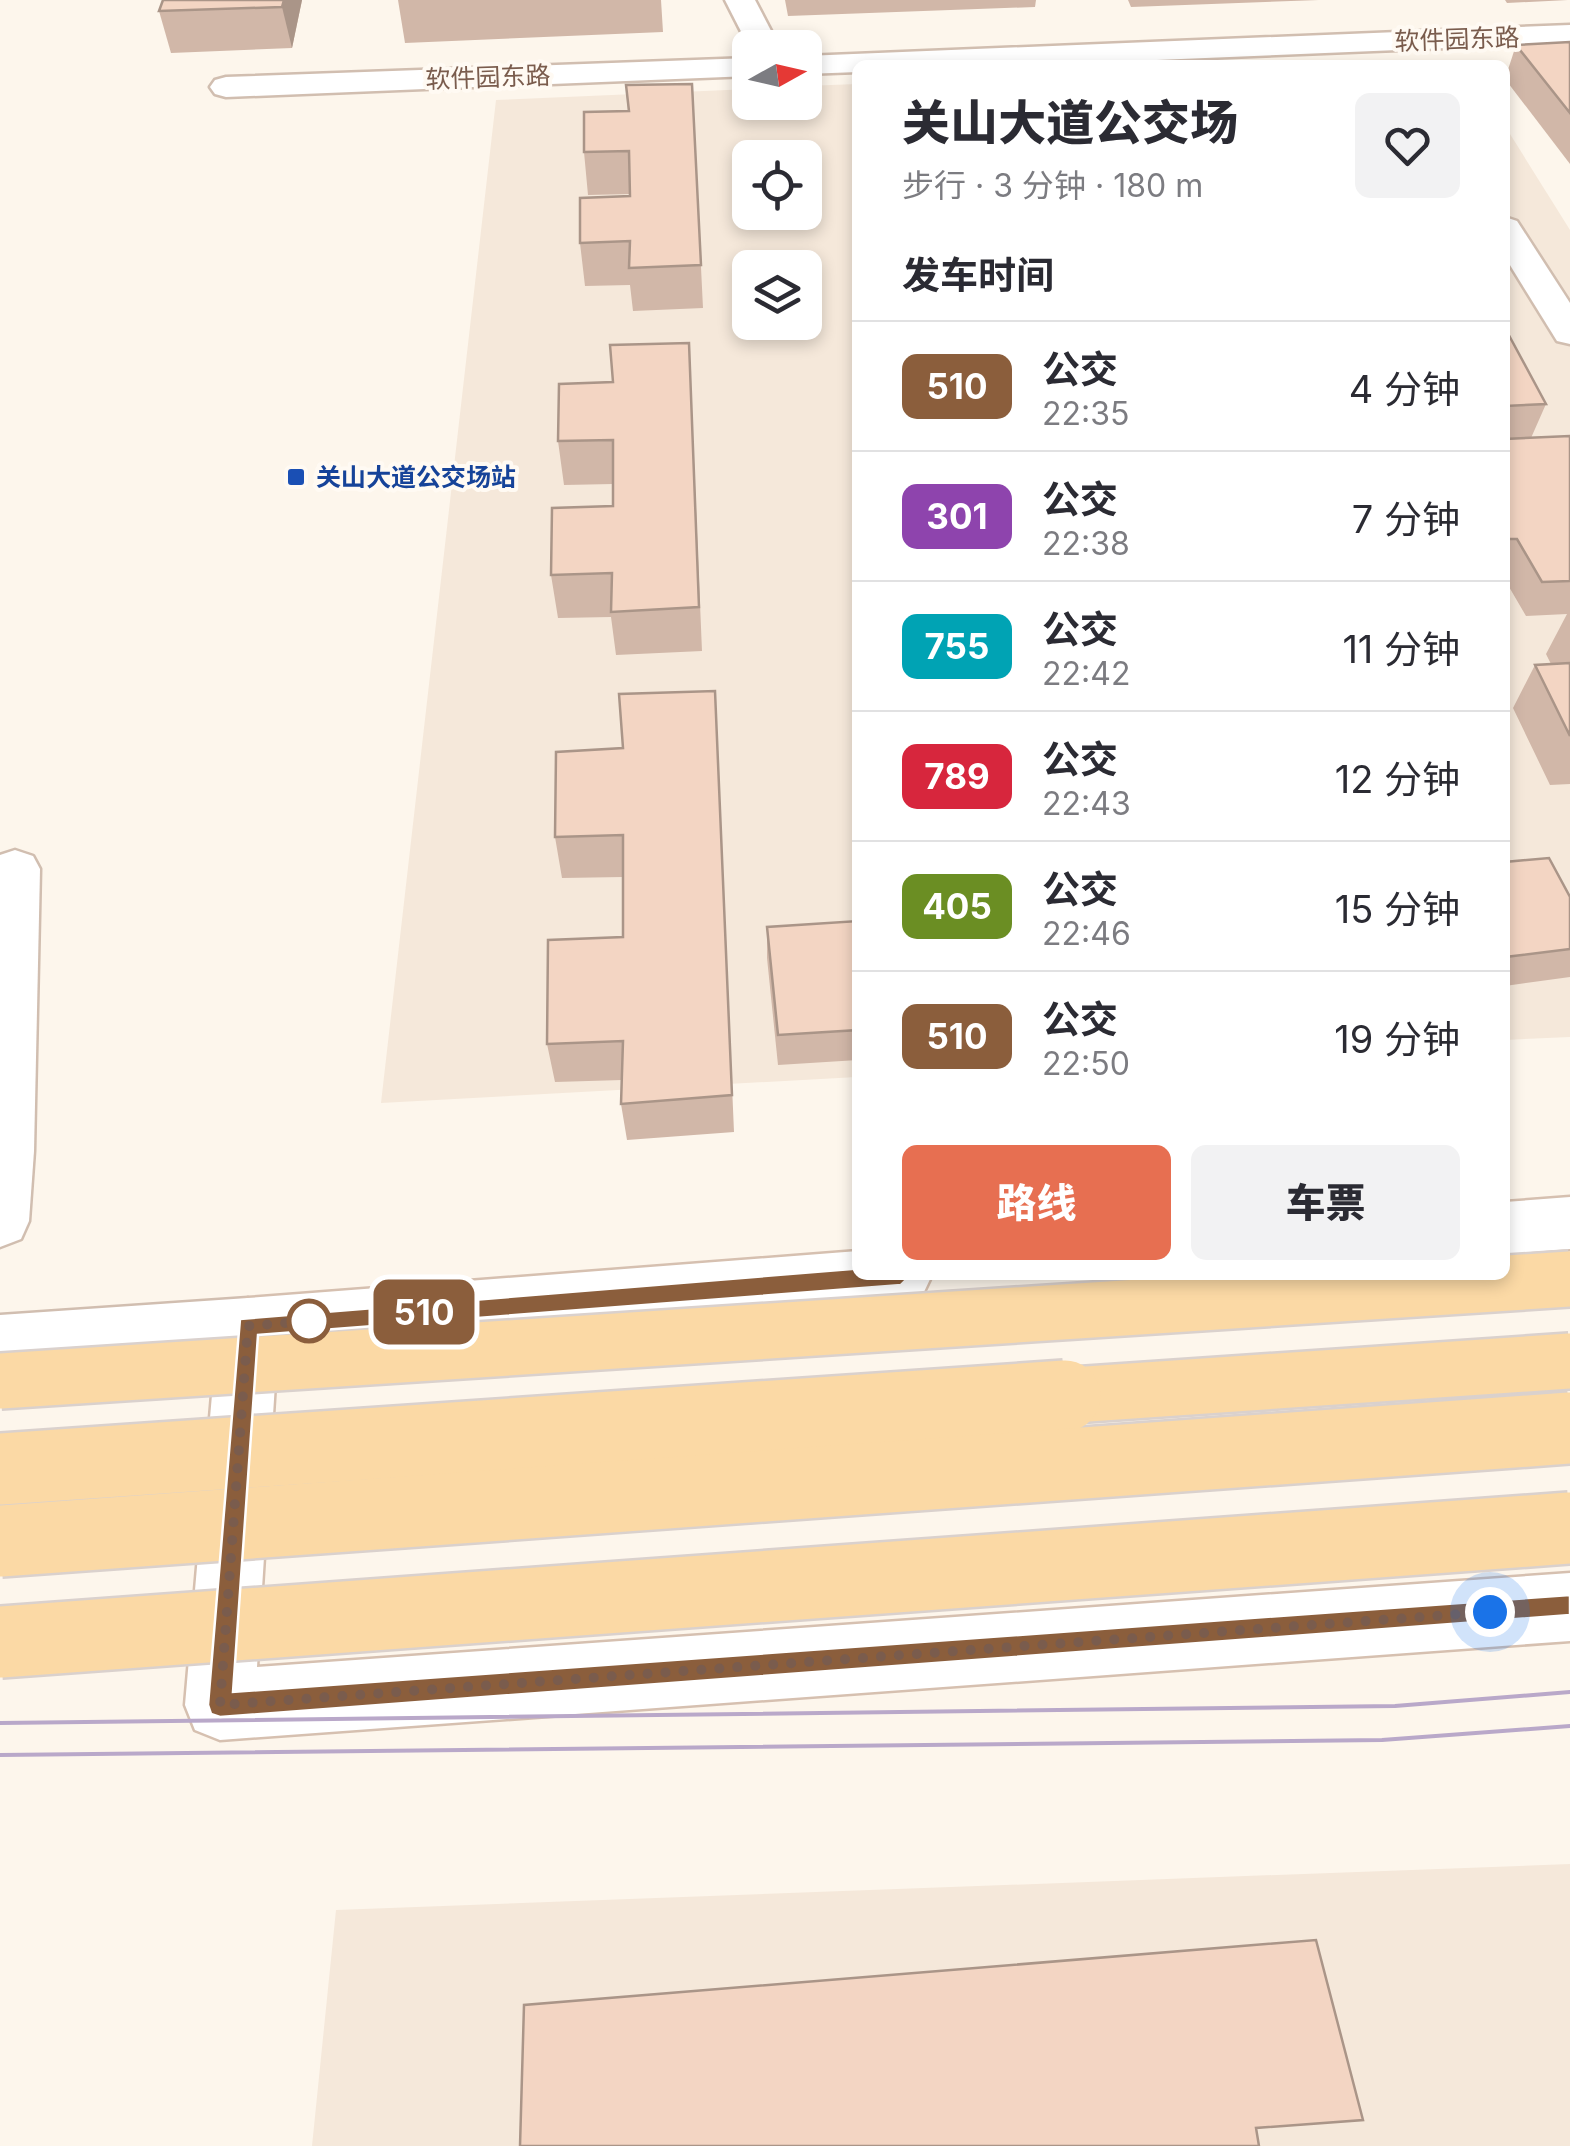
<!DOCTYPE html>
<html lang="zh">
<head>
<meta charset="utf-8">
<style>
	body { margin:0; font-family:Inter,"Noto Sans SC",sans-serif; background:#f2f2f3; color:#2b2b33; height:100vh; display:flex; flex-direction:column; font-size:38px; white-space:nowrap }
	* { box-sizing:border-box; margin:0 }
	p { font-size:32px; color:#7c7c81 }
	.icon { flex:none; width:55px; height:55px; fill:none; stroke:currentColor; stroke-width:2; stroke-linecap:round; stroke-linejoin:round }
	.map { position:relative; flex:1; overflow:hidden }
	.sheet { position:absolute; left:852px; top:60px; width:658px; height:1220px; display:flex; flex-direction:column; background:#fff; border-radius:15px; box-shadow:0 5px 15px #0003 }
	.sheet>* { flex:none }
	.badge { padding:0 20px; border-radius:15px; font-size:35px; line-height:65px }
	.needle { width:65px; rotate:82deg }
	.tools { position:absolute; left:732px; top:30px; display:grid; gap:20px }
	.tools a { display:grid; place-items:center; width:90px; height:90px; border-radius:15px; background:#fff; box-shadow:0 5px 15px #0003; font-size:50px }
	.you { position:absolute; width:50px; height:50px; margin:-25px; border:8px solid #fff; border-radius:50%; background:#1a73e8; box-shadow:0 0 0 15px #1a73e833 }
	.map>.badge { position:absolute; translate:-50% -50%; box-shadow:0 0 0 5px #fff }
	h2 { padding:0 50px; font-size:38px; line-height:90px }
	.round { display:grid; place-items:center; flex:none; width:105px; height:105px; border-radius:15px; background:#f2f2f3 }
	.overview { display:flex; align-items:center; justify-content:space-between; height:170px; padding:0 50px }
	h1 { font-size:48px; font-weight:800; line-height:75px }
	.primary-button { display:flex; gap:20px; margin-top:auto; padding:20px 50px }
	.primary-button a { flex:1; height:115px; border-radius:15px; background:#e76f51; color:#fff; font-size:40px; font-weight:800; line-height:115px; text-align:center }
	.primary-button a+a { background:#f2f2f3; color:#2b2b33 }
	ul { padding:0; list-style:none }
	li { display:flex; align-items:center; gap:30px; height:130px; padding:0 50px; border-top:2px solid #e1e1e2 }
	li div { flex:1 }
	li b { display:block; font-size:38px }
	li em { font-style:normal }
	li .badge { min-width:110px; font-weight:700; text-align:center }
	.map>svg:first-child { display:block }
</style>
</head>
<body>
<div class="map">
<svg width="1570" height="2146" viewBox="0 0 1570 2146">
	<rect width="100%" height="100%" fill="#fdf6ec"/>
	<g fill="#f5e8da" fill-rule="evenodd">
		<path d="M857,84V1077L381,1103L496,100L750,89V102H805V86ZM750,158H805V212H750ZM750,268H805V322H750Z"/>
		<polygon points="1505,126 1570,230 1570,1037 1505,1040"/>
		<polygon points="1570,1864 1570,2146 312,2146 336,1910"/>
	</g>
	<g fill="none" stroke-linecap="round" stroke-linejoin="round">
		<g stroke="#d1beb0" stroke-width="5">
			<g id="street">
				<polygon points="725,0 755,0 780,48 750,49"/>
				<polygon points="1570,25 1570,43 1035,65 858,65 858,72 805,74 805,56"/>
				<polygon points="750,58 750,76 226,97 215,94 210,87 215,80 226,77"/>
				<polygon points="1505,217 1517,221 1570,303 1570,344 1557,341 1505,257"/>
				<polygon points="15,850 33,856 40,869 34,1151 29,1221 21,1239 0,1247 0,855"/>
				<polygon points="248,1298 270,1306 278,1326 270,1346 248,1354 0,1371 0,1315"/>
			</g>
		</g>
		<g stroke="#d6c0b0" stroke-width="5">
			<g id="secondary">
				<polygon points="1570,1197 1570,1249 1505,1254 1505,1202"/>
				<polygon points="858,1251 858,1275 932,1275 923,1294 902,1302 277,1352 257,1667 1570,1573 1570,1641 220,1740 195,1730 185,1705 218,1326 226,1306 248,1298"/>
			</g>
		</g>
		<use href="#street" fill="#fff" fill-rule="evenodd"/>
		<use href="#secondary" fill="#fff" fill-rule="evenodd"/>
		<g stroke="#b9a8c9" stroke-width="4">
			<polyline points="0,1723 1395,1706 1570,1692"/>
			<polyline points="0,1755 1382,1740 1570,1726"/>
		</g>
		<g stroke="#dad1cd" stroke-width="60" stroke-linecap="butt">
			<g id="primary-bridge-far1">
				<polyline points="0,1381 1570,1279"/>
				<polyline points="1029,1398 1570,1361"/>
			</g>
		</g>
		<g stroke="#dad1cd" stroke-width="76" stroke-linecap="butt">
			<g id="primary-bridge">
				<polyline points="0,1469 1065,1396"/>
				<polyline points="0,1541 1570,1428"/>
				<polyline points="0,1642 1570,1528"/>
			</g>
		</g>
		<use href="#primary-bridge-far1" stroke="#fbd9a5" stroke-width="55"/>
		<use href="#primary-bridge" stroke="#fbd9a5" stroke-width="71"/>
	</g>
	<g fill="#d1b7a8">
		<polygon points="163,0 302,0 292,48 171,53 159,11"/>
		<polygon points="398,0 661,0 663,32 405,43"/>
		<polygon points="785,0 1036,0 1035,7 788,16"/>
		<polygon points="1128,0 1319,0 1131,7"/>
		<polygon points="1505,0 1568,0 1507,3"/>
		<polygon points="1570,42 1570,164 1505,79 1516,45"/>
		<polygon points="692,84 703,308 633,311 630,285 585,286 580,243 630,196 630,194 588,195 584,152 628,111 626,85"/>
		<polygon points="1505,328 1546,404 1531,438 1570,436 1570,784 1550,785 1513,708 1535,665 1551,664 1546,654 1567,614 1526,616 1505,580"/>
		<polygon points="689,343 702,651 616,655 611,617 558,618 551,575 613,506 613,484 564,485 558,441 613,382"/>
		<polygon points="715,691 734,1132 627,1140 621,1104 622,1080 555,1082 547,1044 623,937 623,877 562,878 555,837 623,748"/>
		<polygon points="1505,862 1570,897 1570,977 1505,986"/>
		<polygon points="858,921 858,1060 778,1065 767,958 767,927"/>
	</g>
	<polygon fill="#aa9588" points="284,0 302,0 292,48 282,7"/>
	<g fill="#f3d5c3" stroke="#aa9588" stroke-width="2.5">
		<polygon points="163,0 284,0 282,7 159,11"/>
		<polygon points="1570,42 1570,113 1516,45"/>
		<polygon points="692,84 701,265 629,268 630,241 580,243 580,198 630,196 629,151 584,152 584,112 629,111 626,85"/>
		<polygon points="1505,328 1546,404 1505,406"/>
		<polygon points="689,343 699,607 611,612 612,573 551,575 552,508 613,506 613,440 558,441 559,384 613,382 610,345"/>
		<polygon points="1570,436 1570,581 1542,582 1517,539 1505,539 1505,439"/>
		<polygon points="1570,663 1570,736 1535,665"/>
		<polygon points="715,691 732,1095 621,1104 623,1041 547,1044 548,940 623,937 623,835 555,837 556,752 623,748 619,694"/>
		<polygon points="1549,858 1570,897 1570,949 1505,957 1505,862"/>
		<polygon points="858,921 858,1030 778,1035 767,927"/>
		<polygon points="1316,1940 1363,2120 1256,2128 1259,2146 520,2146 524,2005"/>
	</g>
	<polygon fill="#8b5e3c" stroke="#fff" stroke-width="2.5" points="901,1265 911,1275 901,1285 258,1335 233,1692 1570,1595 1570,1615 220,1717 211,1714 208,1705 240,1319"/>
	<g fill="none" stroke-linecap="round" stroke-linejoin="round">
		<polyline stroke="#7a5c4d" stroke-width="10" stroke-dasharray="0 18" points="309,1321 324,1320 248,1326 220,1705 1490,1612"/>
	</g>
	<rect fill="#1a4fb4" stroke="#fffaf3" stroke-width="4" x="286" y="467" width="20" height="20" rx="5"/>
	<circle fill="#fff" stroke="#8b5e3c" stroke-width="5" cx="309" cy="1321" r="20"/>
	<g text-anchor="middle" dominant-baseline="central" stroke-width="8" stroke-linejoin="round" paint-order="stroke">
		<g font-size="25" fill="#7a5c4d" stroke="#fffaf3">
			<text transform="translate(1457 39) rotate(-2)">软件园东路</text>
			<text transform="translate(488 77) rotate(-2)">软件园东路</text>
		</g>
		<g font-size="25" font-weight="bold" fill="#164399" stroke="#fffaf3" text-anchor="start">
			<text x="316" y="477">关山大道公交场站</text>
		</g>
	</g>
</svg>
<div class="tools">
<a><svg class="needle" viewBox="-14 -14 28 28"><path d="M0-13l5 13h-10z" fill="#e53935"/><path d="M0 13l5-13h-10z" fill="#7c7c81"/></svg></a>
<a><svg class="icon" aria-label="locate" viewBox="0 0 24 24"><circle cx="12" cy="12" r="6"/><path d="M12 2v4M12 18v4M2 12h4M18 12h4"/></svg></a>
<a><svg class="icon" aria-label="layers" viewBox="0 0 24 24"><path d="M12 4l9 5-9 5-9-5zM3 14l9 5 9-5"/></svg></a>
</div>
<div class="you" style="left:1490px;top:1612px"></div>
<b class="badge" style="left:424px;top:1312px;background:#8b5e3c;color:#fff">510</b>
<section class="sheet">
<div class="overview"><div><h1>关山大道公交场</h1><p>步行 · 3 分钟 · 180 m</p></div><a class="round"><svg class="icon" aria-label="heart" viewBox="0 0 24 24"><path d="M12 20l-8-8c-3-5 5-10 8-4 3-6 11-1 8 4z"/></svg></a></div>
<h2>发车时间</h2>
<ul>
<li><span class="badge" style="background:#8b5e3c;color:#fff">510</span><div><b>公交</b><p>22:35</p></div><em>4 分钟</em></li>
<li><span class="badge" style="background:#8e44ad;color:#fff">301</span><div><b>公交</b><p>22:38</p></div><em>7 分钟</em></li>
<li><span class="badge" style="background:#00a3b4;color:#fff">755</span><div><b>公交</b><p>22:42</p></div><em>11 分钟</em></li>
<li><span class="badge" style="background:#d7263d;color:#fff">789</span><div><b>公交</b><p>22:43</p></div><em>12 分钟</em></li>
<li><span class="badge" style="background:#6b8e23;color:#fff">405</span><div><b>公交</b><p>22:46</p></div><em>15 分钟</em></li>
<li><span class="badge" style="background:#8b5e3c;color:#fff">510</span><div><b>公交</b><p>22:50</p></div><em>19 分钟</em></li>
</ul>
<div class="primary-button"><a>路线</a><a>车票</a></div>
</section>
</div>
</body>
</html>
